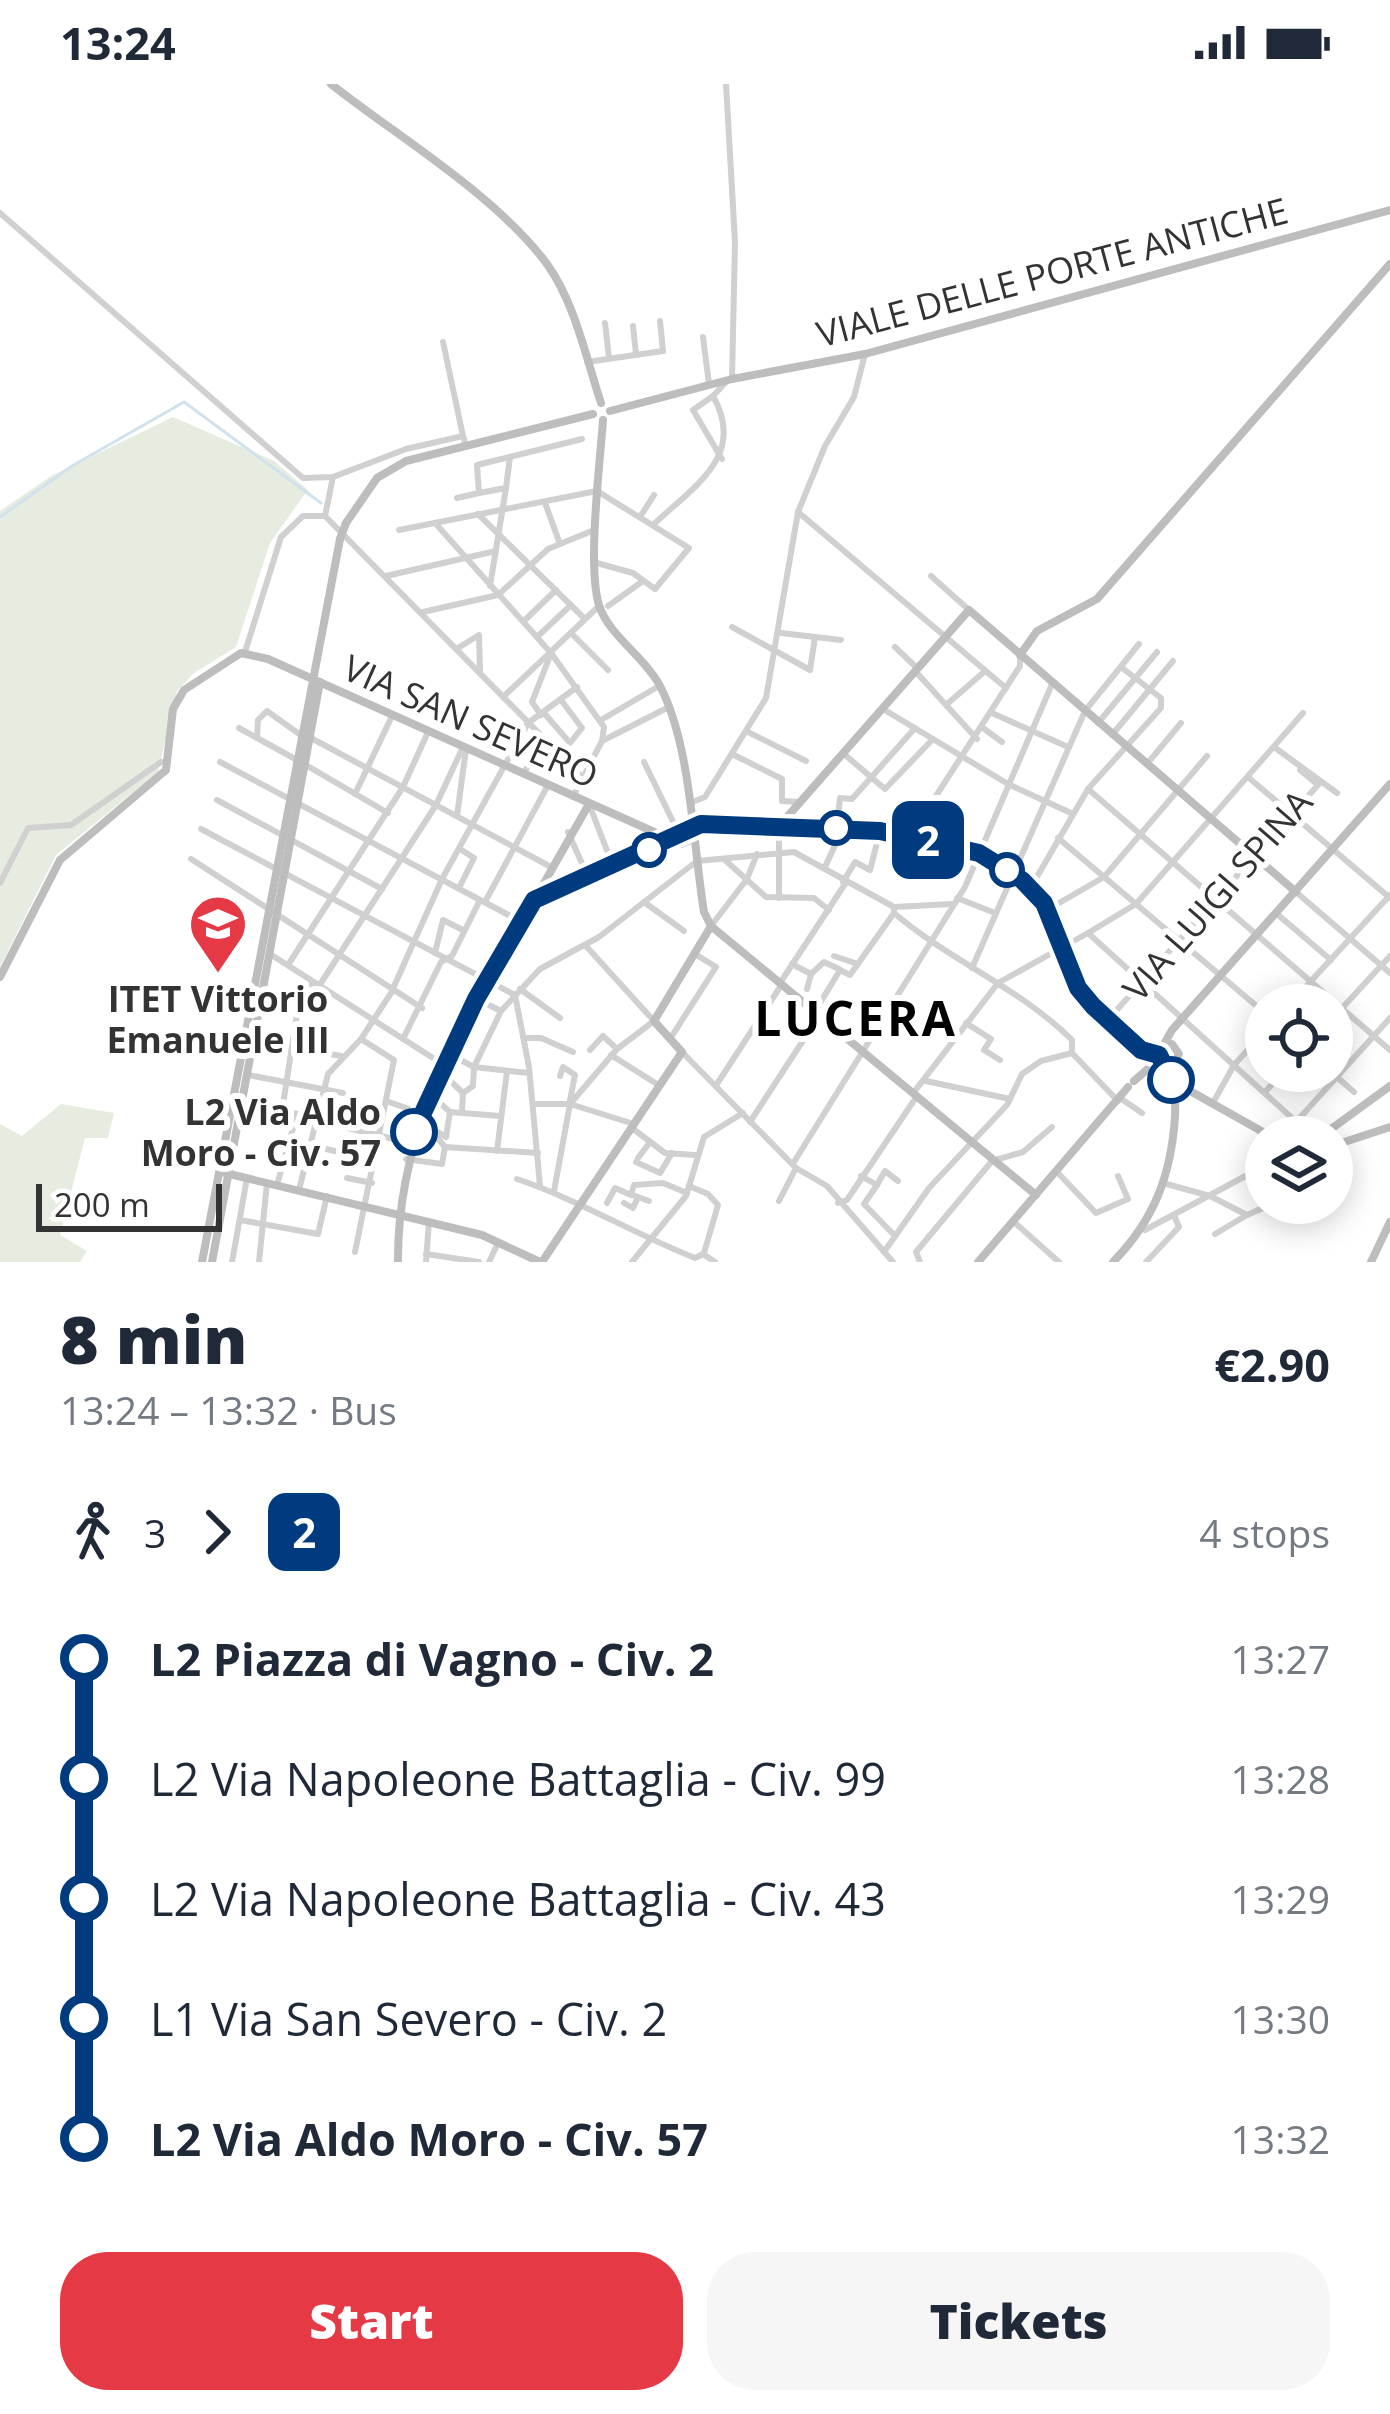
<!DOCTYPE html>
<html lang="en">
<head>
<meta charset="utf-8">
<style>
	body { margin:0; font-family:"Open Sans",sans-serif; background:#f6f6f7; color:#1f2937; height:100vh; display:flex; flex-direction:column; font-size:45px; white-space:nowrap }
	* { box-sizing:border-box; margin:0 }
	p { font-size:39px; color:#747a83 }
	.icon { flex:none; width:66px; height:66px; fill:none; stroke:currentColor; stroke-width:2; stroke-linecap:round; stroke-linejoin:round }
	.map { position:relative; height:1178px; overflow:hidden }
	.sheet { display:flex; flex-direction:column; background:#fff; flex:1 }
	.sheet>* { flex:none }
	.badge { padding:0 24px; border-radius:18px; font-size:42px; line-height:78px }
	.buttons { position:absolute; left:1245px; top:900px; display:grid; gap:24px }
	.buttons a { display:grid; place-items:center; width:108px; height:108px; border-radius:50%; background:#fff; box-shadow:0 6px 30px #0003; font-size:60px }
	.scale { position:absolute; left:36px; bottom:30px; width:186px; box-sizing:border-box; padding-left:12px; border:6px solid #333; border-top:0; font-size:33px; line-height:42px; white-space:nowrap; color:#333; -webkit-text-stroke:9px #fff; paint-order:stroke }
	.map>.badge { position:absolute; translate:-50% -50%; box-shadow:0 0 0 6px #fff }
	.legs { display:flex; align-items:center; gap:18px; height:132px; padding:0 60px; font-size:39px }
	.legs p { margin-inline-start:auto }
	.summary { display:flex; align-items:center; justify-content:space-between; height:204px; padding:0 60px }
	h1 { font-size:66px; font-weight:800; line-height:90px }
	.primary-button { display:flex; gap:24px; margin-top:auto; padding:24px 60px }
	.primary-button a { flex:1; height:138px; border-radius:48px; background:#e63946; color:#fff; font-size:48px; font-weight:800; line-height:138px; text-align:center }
	.primary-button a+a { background:#f6f6f7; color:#1f2937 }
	ul { padding:0 60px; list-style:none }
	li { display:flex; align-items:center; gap:42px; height:120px; font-size:45px }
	li i { display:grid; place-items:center; width:18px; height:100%; margin:0 15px; background:currentColor }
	li i::after { content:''; width:30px; height:30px; margin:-15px; border:9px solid; border-radius:50%; background:#fff }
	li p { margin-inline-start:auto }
	li:first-child i { background:linear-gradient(#0000 50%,currentColor 0) }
	li:last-child i { background:linear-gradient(currentColor 50%,#0000 0) }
	.status { display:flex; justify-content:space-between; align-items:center; height:84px; padding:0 60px; background:#fff; direction:ltr }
	.status svg { height:33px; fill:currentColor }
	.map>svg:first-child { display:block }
</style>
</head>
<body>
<div class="status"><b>13:24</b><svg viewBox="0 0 49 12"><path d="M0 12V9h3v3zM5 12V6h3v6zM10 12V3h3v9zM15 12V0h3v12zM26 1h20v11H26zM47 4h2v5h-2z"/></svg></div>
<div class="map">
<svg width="1390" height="1178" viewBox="0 0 1390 1178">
	<rect width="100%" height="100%" fill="#fff"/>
	<g fill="#e6ecdf">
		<polygon points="173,333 274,377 308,406 270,459 236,563 194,589 177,607 158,688 56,771 0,883 0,427 51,392"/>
		<polygon points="61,1020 114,1029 108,1054 85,1054 60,1151 87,1167 80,1178 0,1178 0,1040 22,1052"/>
	</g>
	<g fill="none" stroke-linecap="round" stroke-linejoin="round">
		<polyline stroke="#cfe2ee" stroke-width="3" points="0,433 72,382 184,318 321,419"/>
		<g stroke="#d0d0d0" stroke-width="6">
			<polyline points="726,0 735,158 732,295"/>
			<polyline points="0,129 303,394 333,393 406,365 463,352 466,362"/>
			<polyline points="605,239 609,274"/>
			<polyline points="633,242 636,270"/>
			<polyline points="703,253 709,300"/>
			<polyline points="443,258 463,352"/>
			<polyline points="587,278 663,267 660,237"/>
			<polyline points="713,312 693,326 722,375"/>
			<polyline points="506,404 510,373"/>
			<polyline points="457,414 479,409"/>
			<polyline points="545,419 560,460"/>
			<polyline points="798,428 1006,604"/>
			<polyline points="478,430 585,535"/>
			<polyline points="325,432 333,393"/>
			<polyline points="640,433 654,411"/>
			<polyline points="436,440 551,569 604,643 602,657"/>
			<path d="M653,441C694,402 747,372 713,312L727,297"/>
			<polyline points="399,446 597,407 689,464 655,505 633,489 597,479"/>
			<polyline points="386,492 496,467"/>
			<polyline points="931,492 969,526"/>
			<polyline points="490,502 506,404 479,409 477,381 582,355"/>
			<polyline points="608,522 643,497"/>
			<polyline points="423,528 498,511 548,465 594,446"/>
			<polyline points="524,537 556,506"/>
			<polyline points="732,543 810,586 815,553"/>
			<polyline points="571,549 608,586"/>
			<polyline points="781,549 841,556"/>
			<polyline points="537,553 571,521"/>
			<polyline points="895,563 918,585"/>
			<polyline points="458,564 479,551 480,587"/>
			<polyline points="245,568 281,453 303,432 325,432 583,694"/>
			<polyline points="916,588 977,655"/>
			<polyline points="503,613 599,522"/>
			<polyline points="946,621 984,588"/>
			<polyline points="883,625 1008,700 1071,729"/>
			<polyline points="544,629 570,659 582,644 561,616"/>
			<polyline points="992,629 1068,663"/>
			<polyline points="541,631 532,618 550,572"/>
			<polyline points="601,636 659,602"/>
			<polyline points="1098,639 1157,568"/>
			<polyline points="239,644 297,676"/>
			<polyline points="983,644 1002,658"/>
			<polyline points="746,647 806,677"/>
			<polyline points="1112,651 1173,577"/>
			<polyline points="257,654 258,636 267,627 302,652"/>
			<polyline points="311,654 551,783"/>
			<polyline points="1274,663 1337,709"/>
			<polyline points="732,670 782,695 782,717 800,718"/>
			<polyline points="844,670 885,705 932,656"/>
			<polyline points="220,678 518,836"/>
			<polyline points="644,678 678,748"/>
			<polyline points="304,680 388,729"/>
			<polyline points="1147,680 1181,639"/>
			<polyline points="523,690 544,658"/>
			<polyline points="1248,693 1390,814"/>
			<polyline points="1088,705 1390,966"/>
			<polyline points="355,710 392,632"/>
			<polyline points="573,713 602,657 669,623"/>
			<polyline points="217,716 382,805"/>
			<polyline points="690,719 705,713 766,614 798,428 825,362 854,313 865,270"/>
			<polyline points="589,720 613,782"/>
			<polyline points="457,732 466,665"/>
			<polyline points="779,742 779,814"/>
			<polyline points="837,742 840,714 852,715 915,644"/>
			<polyline points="201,745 515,911 529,983 540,1102"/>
			<polyline points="568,748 588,793"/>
			<polyline points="912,749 1020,582 1020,572"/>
			<polyline points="897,750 891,779 910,782"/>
			<polyline points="1058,754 1266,930"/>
			<polyline points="191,775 422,924"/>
			<polyline points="725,776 766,813 814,814 829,826"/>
			<polyline points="825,783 843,744"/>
			<polyline points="843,798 855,778 870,786 878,755"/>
			<polyline points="0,799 28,744 71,741 161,678"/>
			<polyline points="1031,803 1088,705 1161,624 1161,614 1121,583"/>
			<polyline points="459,804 474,774 460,765"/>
			<polyline points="1296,808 1390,889"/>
			<polyline points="957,814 995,829"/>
			<polyline points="485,818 548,701"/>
			<polyline points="644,818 684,847"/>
			<polyline points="894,823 952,820"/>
			<polyline points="1047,826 1104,793 1207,672"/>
			<polyline points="1277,830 1331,876"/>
			<polyline points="711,842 747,795 757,770"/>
			<polyline points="1088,849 1136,820 1303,629"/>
			<polyline points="435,869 443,836 463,846"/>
			<polyline points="270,870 444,981"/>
			<polyline points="834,872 858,880"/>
			<polyline points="792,880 811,890 824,878 839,885"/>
			<polyline points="288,881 403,703 428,648"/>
			<polyline points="972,884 1085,627 1139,560"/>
			<polyline points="780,899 845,800"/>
			<polyline points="319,902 436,721 463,663"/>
			<polyline points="520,905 560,934"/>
			<polyline points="807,905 811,890"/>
			<polyline points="477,915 501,927"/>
			<polyline points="1289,921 1390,811"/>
			<polyline points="814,929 840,886 850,891 894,829"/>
			<polyline points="1332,935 1390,872"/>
			<polyline points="1106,938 1318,701 1300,686"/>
			<polyline points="966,939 991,955 984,966 1000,976"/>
			<polyline points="524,954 541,954 573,968"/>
			<polyline points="403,955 441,878 452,872 480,816"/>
			<polyline points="670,955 716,883 695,870"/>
			<polyline points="292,963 341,972"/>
			<polyline points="590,966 603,952 617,965"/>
			<polyline points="682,968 796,1084 827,1102 893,1178"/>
			<polyline points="1072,969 1118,1017"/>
			<polyline points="449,970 474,983 529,989"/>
			<polyline points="611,971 660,1002"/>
			<polyline points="1330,987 1354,1008"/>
			<polyline points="441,988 463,1009"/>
			<polyline points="248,991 343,1009"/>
			<polyline points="560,992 563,983 575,991 570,1016"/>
			<polyline points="926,997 1010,1015"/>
			<polyline points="717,1000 780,903"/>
			<polyline points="914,1008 998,899 1088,849 1313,1053"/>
			<polyline points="1265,1008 1284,987"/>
			<polyline points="430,1010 450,1028"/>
			<polyline points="1120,1014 1142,1029"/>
			<polyline points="1214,1017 1234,981 1266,946"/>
			<polyline points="389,1018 426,1031"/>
			<polyline points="533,1020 570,1020 634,1040"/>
			<path d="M462,1027L463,1009L473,1002L474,983L501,927L540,885L599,853L697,777L794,768L894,823V829C950,877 1020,904 1072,956V969"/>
			<polyline points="450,1028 500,1032"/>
			<polyline points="315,1036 410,1059"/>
			<polyline points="423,1036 445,1063 538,1069"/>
			<polyline points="750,1038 819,932"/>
			<polyline points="1296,1038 1390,934"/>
			<polyline points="632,1044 665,1069 695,1071"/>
			<polyline points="436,1047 446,1053 450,1028"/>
			<polyline points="309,1061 352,1071"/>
			<polyline points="497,1067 507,987"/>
			<polyline points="638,1074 650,1058"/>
			<polyline points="406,1075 442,1080 445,1063"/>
			<polyline points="306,1077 330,1083"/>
			<polyline points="636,1078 660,1089 672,1069"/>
			<polyline points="794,1078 965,803 1052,600"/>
			<polyline points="1058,1089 1096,1129 1128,1115 1118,1092"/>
			<polyline points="861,1092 877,1101 885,1087 898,1097"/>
			<polyline points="347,1094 372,1099"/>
			<path d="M517,1095C579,1116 634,1150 695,1174L703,1170L715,1178"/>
			<polyline points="1163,1099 1210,1112 1247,1131 1215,1150"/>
			<polyline points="277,1101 297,1030 282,1027 299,917 313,898"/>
			<polyline points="877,1101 864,1120 895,1152"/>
			<polyline points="689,1102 708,1110 718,1121 704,1169"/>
			<polyline points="299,1106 328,990 361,955 391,909 442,795 528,639 577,603"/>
			<polyline points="554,1107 570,1020 617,965 654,937 586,862"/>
			<polyline points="635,1112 649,1117"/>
			<polyline points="779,1117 796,1084"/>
			<polyline points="607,1119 615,1104 631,1111 634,1101 663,1099 687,1109"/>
			<polyline points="624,1119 633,1124 638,1113"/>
			<polyline points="838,1119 847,1116 917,1012"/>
			<polyline points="1247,1131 1263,1124"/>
			<polyline points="240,1136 318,1150 327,1112"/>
			<polyline points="1014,1138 1059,1178"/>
			<polyline points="1145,1146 1266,1081"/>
			<polyline points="355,1168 394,976 361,955"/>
			<polyline points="884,1168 929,1104 1007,1021 1022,990 1041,977 1072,969"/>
			<polyline points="426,1170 479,1178"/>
			<polyline points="232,1178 247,1094"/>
			<polyline points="259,1178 267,1099"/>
			<polyline points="426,1178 429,1137"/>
			<polyline points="489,1178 498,1159"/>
			<polyline points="632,1178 686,1112 704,1053 743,1029"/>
			<polyline points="920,1178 916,1168 992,1077 1023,1068 1052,1043"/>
			<polyline points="1146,1178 1179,1143 1174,1131"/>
		</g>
		<g stroke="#bdbdbd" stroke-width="8">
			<path d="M331,0C398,53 496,111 547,180C575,219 586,274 601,319"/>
			<polyline points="610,327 732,295 865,270 1390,126"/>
			<path d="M603,336C600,380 587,482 599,521C608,551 645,573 660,602C691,661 693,761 704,828L711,842L1036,1111"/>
			<polyline points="346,439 377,394 406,377 593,330"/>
			<polyline points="1020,571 1037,547 1097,515 1390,180"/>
			<polyline points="780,741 969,526 1296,808"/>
			<polyline points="535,815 589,720"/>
			<polyline points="0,893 60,776 166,686 173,625 184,606 241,569 268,575 681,760 690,756"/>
			<polyline points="1161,963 1172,960 1179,970 1171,980 1162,978"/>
			<polyline points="1134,997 1159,975"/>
			<polyline points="1176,999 1158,971 1172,946 1390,700"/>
			<polyline points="1176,999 1272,1053"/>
			<polyline points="1320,1053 1390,1002"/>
			<polyline points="1332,1062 1390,1043"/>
			<polyline points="225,1089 482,1151 540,1178"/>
			<polyline points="202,1178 340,455"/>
			<polyline points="212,1178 320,598"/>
			<path d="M398,1178C397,1046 459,949 518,836L534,816L676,754L683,745C782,741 950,727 1029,802C1080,850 1063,945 1158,971"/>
			<polyline points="542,1178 682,968 654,937 711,842"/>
			<polyline points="978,1178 1128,1003"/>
			<path d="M1113,1178C1154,1136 1171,1092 1175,1033C1176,1014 1173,994 1177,976"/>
			<polyline points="1371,1178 1390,1138"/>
		</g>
		<polyline stroke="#bdbdbd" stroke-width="8" points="340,455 346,439"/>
	</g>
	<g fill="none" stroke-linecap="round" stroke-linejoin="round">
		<g stroke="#fff" stroke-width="27">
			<polyline id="line-1" points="414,1048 476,915 534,816 701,740 880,747 979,769 1022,796 1044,819 1078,904 1093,922 1141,966 1159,971 1171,996"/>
		</g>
		<use href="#line-1" stroke="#003b80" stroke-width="18"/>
	</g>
	<defs>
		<g id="school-pin" transform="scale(3)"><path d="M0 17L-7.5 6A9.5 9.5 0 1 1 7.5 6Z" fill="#e63946" stroke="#fff"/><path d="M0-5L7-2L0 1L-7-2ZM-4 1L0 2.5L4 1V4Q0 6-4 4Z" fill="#fff"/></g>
	</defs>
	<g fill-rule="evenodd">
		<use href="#school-pin" x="218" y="840"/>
	</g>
	<g fill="#fff" stroke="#003b80" stroke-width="6">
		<circle cx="836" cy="744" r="15"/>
		<circle cx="649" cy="766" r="15"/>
		<circle cx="1007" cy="786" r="15"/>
		<circle cx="1171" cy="996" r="21"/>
		<circle cx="414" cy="1048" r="21"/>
	</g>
	<g text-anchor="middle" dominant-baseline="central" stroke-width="12" stroke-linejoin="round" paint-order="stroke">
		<g font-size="36" fill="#333" stroke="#fff">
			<text transform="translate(1052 188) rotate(-15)">VIALE DELLE PORTE ANTICHE</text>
			<text transform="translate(471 637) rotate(24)">VIA SAN SEVERO</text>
			<text transform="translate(1217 811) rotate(-49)">VIA LUIGI SPINA</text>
		</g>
		<g font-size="36" font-weight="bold" fill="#333" stroke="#fff">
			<text x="218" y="914">ITET Vittorio<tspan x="218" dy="41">Emanuele III</tspan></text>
		</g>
		<g font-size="36" font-weight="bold" fill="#333" stroke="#fff" text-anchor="end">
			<text x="381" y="1027">L2 Via Aldo<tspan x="381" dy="41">Moro - Civ. 57</tspan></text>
		</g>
		<g font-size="48" font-weight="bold" letter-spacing="3" fill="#000" stroke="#fff">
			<text x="856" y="933">LUCERA</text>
		</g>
	</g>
</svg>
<div class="buttons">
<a><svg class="icon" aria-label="locate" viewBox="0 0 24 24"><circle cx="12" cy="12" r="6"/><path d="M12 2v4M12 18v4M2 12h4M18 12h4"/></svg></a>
<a><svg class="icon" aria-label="layers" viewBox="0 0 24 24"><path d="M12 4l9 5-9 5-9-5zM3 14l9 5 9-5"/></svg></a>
</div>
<div class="scale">200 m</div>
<b class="badge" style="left:928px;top:756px;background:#003b80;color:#fff">2</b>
</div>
<section class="sheet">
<div class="summary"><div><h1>8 min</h1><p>13:24 – 13:32 · Bus</p></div><b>€2.90</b></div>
<div class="legs"><svg class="icon" aria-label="walk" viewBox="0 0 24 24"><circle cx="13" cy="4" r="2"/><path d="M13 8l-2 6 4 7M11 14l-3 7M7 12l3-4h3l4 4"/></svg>3<svg class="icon" aria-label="forward" viewBox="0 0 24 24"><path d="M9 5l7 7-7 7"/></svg><b class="badge" style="background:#003b80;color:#fff">2</b><p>4 stops</p></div>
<ul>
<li><i style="color:#003b80"></i><b>L2 Piazza di Vagno - Civ. 2</b><p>13:27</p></li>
<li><i style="color:#003b80"></i><span>L2 Via Napoleone Battaglia - Civ. 99</span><p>13:28</p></li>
<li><i style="color:#003b80"></i><span>L2 Via Napoleone Battaglia - Civ. 43</span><p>13:29</p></li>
<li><i style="color:#003b80"></i><span>L1 Via San Severo - Civ. 2</span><p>13:30</p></li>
<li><i style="color:#003b80"></i><b>L2 Via Aldo Moro - Civ. 57</b><p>13:32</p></li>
</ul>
<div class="primary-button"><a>Start</a><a>Tickets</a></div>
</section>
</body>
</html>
